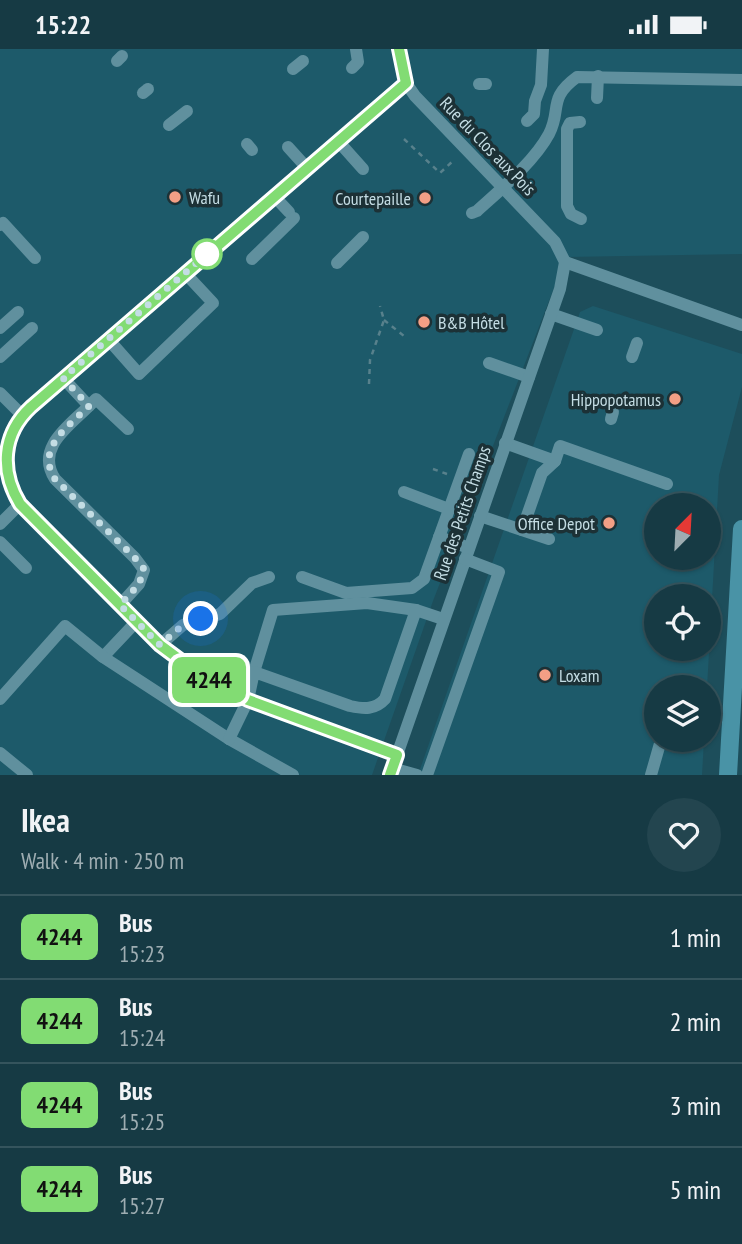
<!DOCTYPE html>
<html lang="en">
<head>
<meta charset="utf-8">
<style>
	body { margin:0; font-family:"PT Sans Narrow",sans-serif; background:#23454f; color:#f1f3f6; height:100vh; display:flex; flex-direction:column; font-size:26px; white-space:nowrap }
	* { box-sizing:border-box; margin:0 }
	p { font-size:23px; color:#9eadb2 }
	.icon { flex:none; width:38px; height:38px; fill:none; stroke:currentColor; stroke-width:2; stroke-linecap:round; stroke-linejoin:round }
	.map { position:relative; height:726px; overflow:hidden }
	.drawer { display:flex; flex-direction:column; background:#163a44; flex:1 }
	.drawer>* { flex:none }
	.badge { padding:0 14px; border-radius:10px; font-size:24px; line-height:46px }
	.needle { width:46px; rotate:24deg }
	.tools { position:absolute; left:644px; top:444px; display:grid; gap:14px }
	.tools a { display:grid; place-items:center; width:77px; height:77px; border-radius:50%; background:#163a44; box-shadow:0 2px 5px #0004,0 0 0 2px #35545d; font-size:35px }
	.you { position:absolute; width:35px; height:35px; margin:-18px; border:5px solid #fff; border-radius:50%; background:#1a73e8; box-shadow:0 0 0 10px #1a73e833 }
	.map>.badge { position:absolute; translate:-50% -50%; box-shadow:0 0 0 4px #fff }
	.round { display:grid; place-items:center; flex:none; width:74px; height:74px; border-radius:37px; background:#23454f }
	.head { display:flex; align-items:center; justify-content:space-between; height:119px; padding:0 21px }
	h1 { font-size:33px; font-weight:800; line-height:52px }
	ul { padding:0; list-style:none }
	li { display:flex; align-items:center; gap:21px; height:84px; padding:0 21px; border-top:2px solid #35545d }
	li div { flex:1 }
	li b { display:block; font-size:26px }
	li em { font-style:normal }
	li .badge { min-width:77px; font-weight:700; text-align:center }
	.status { display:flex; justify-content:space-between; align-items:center; height:49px; padding:0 35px; background:#163a44; direction:ltr }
	.status svg { height:19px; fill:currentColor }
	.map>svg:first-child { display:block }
</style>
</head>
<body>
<div class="status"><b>15:22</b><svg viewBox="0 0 49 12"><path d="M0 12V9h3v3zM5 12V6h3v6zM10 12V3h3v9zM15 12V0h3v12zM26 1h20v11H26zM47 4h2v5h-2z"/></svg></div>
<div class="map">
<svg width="742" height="726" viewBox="0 0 742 726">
	<rect width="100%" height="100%" fill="#1d4e5b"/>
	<g fill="#1d5a6a" fill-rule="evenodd">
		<polygon points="0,0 742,0 742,205 566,208 433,552 372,726 0,726"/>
		<path d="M593,257L742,305V338L719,426L707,639H656V691H704L702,726H418L580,263ZM656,457H709V509H656ZM656,548H709V600H656Z"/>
	</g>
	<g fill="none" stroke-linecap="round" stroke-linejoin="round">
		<g stroke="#58818c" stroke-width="2.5" stroke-dasharray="5 5" stroke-linecap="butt">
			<polyline points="404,90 440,124 454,111"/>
			<polyline points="384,271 404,287"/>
			<polyline points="369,335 370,311 384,271 380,257"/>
			<polyline points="433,420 447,425"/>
		</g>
		<g stroke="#60909e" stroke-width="12">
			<polyline points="117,12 122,7"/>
			<polyline points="352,19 358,13 356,0"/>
			<polyline points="293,20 303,12"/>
			<polyline points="479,35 486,35"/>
			<polyline points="143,44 148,40"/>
			<polyline points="597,49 598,27"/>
			<polyline points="527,72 534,65 535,52 541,36 543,0"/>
			<polyline points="580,73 570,74 567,80 567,157 571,165 581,170"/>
			<polyline points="169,76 187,62"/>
			<polyline points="338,92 363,120"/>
			<polyline points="247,95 252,101"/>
			<polyline points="288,98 307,119"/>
			<polyline points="274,147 289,163"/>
			<path d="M472,164L477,162C500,141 534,113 549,85C562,60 547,50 577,28L742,31"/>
			<polyline points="0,176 3,174 35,209"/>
			<polyline points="252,210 294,169"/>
			<polyline points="565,213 742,276"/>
			<polyline points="337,214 363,188"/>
			<polyline points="551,265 597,281"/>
			<polyline points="0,279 18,263"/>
			<polyline points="108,290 139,325 213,254 185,224"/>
			<polyline points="0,308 32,279"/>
			<polyline points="632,308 637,294"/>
			<polyline points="489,314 529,328"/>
			<path d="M63,329L89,357C69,377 35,399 55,430L135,509L144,521L139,535L120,556"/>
			<polyline points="0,344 22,366"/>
			<polyline points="89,357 96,350 128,380"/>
			<polyline points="611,370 613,363"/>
			<polyline points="505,394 555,412"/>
			<polyline points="404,443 449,460"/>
			<polyline points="480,467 549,490"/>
			<polyline points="0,475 20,455"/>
			<polyline points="522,481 542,424 555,412 560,397 667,435"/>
			<polyline points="439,488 469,499"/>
			<polyline points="0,493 26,519"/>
			<polyline points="302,528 346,544 412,539 424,530 469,405"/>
			<polyline points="160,596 183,576 220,565 252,534 269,528"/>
			<polyline points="103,608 136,573"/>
			<polyline points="254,623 273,561 367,554 416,561"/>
			<polyline points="676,639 678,633"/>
			<polyline points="0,650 65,577 103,608 229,690 293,726"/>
			<path d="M229,690L248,651L254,623L350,657C364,660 375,661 385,650L416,561L443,570"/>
			<polyline points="0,704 27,726"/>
			<path d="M397,706L235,646L199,625L160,596L20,455C0,422 2,385 31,358L406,34"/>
			<polyline points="392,719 417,726"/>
			<polyline points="390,726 560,240 565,213 555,193 415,47 406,34 399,0"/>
			<polyline points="427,726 499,523 465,510"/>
			<polyline points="651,726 661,691"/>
		</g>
		<polyline stroke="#4993a6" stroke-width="18" points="728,726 742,480"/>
	</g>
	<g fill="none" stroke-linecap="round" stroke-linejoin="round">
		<g stroke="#fff" stroke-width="16">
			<path id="line" d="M390,726L397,706L248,651L199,625L160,596L20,455C0,422 2,385 31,358L406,34L399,0"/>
		</g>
		<use href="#line" stroke="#82dc73" stroke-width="10"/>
		<path stroke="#c4dde4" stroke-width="7" stroke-dasharray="0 12.6" d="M201,570L183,576L160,596L120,556L139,535L144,520L135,509L55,430C35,399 69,377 89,357L63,329L207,205"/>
	</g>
	<g fill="#f39f85" stroke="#1c3136" stroke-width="2.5">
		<circle cx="175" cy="148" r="7"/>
		<circle cx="425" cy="149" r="7"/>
		<circle cx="424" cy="273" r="7"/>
		<circle cx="675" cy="350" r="7"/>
		<circle cx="609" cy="474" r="7"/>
		<circle cx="545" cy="626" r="7"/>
	</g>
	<circle fill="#fff" stroke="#82dc73" stroke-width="3.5" cx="207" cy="205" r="14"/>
	<g text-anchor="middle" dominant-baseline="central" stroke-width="7" stroke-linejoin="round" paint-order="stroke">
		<g font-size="18" fill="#c4dde4" stroke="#1c3136">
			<text transform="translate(488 97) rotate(46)">Rue du Clos aux Pois</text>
			<text transform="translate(462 464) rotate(-71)">Rue des Petits Champs</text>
		</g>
		<g font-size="18" fill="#c4dde4" stroke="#1c3136" text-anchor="start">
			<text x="189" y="148">Wafu</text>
			<text x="411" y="149" text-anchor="end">Courtepaille</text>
			<text x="438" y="273">B&amp;B Hôtel</text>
			<text x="661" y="350" text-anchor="end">Hippopotamus</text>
			<text x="595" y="474" text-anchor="end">Office Depot</text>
			<text x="559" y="626">Loxam</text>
		</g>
	</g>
</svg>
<div class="tools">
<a><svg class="needle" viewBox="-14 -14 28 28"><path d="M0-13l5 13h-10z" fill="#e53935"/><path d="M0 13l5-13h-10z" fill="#9eadb2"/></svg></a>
<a><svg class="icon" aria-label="locate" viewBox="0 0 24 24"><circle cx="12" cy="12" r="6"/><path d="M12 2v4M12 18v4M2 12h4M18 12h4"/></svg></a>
<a><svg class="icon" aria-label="layers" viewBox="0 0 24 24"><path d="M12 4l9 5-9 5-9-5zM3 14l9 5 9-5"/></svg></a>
</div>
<div class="you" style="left:201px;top:570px"></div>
<b class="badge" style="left:209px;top:631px;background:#82dc73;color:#111">4244</b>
</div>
<section class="drawer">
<div class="head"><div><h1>Ikea</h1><p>Walk · 4 min · 250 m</p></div><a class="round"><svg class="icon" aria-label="heart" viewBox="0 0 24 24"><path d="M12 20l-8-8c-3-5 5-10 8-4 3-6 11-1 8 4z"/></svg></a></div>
<ul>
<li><span class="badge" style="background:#82dc73;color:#111">4244</span><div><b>Bus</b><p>15:23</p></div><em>1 min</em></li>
<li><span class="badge" style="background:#82dc73;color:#111">4244</span><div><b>Bus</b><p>15:24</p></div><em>2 min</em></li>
<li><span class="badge" style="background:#82dc73;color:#111">4244</span><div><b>Bus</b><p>15:25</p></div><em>3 min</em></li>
<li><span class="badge" style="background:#82dc73;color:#111">4244</span><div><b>Bus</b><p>15:27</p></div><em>5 min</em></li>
</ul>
</section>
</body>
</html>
